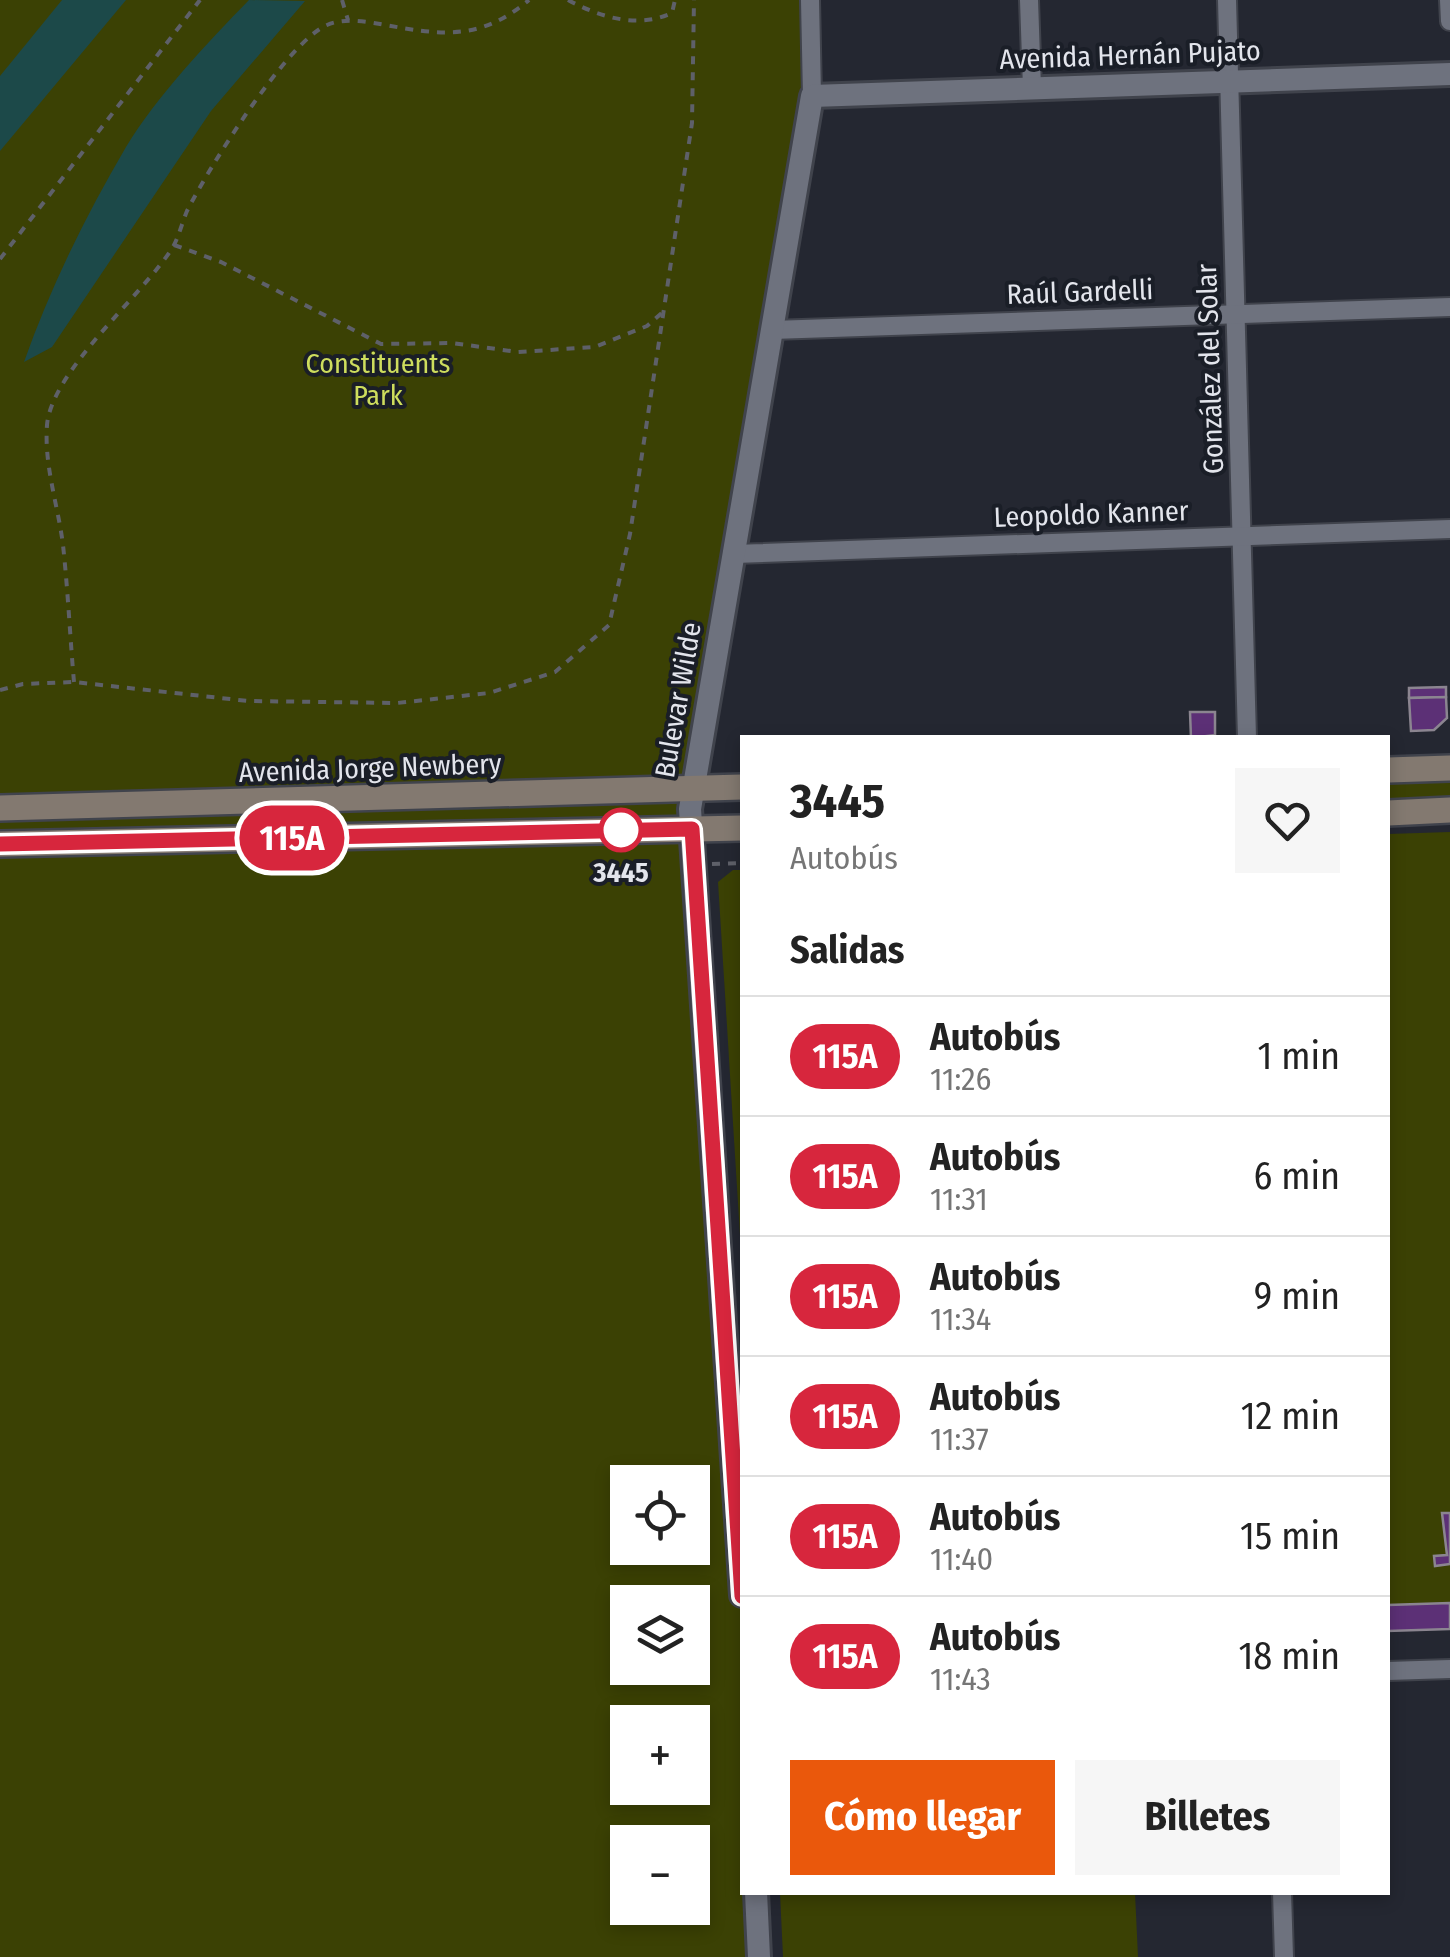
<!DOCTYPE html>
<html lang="es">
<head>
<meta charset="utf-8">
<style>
	body { margin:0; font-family:"Fira Sans Condensed",sans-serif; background:#f6f6f6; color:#222; height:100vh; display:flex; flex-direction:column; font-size:38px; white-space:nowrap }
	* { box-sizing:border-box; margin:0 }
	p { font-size:32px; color:#767676 }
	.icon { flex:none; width:55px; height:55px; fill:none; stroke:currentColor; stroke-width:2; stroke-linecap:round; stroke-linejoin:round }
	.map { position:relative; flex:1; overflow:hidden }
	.details { position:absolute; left:740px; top:735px; width:650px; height:1160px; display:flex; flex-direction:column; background:#fff; border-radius:0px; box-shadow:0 5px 15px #0003 }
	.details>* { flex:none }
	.badge { padding:0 20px; border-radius:32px; font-size:35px; line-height:65px }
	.controls { position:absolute; left:610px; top:1465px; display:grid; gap:20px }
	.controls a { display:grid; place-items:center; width:100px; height:100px; border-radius:0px; background:#fff; box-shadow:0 5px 15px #0003; font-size:50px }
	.map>.badge { position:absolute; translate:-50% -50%; box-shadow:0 0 0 5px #fff }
	h2 { padding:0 50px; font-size:38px; line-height:90px }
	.round { display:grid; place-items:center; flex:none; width:105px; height:105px; border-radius:0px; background:#f6f6f6 }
	.overview { display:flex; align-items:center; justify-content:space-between; height:170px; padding:0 50px }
	h1 { font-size:48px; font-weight:700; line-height:75px }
	.primary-button { display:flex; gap:20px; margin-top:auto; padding:20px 50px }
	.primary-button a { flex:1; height:115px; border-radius:0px; background:#ea580c; color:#fff; font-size:40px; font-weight:700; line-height:115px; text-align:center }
	.primary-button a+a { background:#f6f6f6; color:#222 }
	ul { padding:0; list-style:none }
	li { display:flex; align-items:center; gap:30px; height:120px; padding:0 50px; border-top:2px solid #e0e0e0 }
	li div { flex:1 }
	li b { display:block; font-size:38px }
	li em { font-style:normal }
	li .badge { min-width:110px; font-weight:700; text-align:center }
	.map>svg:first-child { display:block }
</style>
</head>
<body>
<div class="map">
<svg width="1450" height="1957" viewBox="0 0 1450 1957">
	<rect width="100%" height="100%" fill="#242731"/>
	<g fill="#3b4104" fill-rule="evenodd">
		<path d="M0,0H810L812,96L692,789L742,1595V1892L756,1893L759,1957H0ZM628,1482H692V1548H628ZM628,1602H692V1668H628ZM628,1722H692V1788H628ZM628,1842H692V1908H628Z"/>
		<polygon points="1450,781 1450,800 1388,802 1388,783"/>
		<polygon points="1450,832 1450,1629 1388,1631 1388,834"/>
		<polygon points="733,870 742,870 742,1267 718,882"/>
		<polygon points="780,1893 1135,1893 1138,1957 783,1957"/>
	</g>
	<g fill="#1c4949">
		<polygon points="62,0 126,0 0,151 0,76"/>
		<path d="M249,0L305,1L211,111L52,347L24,362C50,288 86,215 126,147C157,96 207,43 249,0Z"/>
	</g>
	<g fill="#5c3076" stroke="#8b8590" stroke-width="2.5">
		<polygon points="1446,687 1446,697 1409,698 1409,688"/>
		<polygon points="1446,697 1447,718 1434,730 1411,731 1409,698"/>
		<polygon points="1190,712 1215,712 1215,735 1191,738"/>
		<polygon points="1442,1513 1450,1513 1450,1564 1435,1566 1434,1556 1447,1555"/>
		<polygon points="1450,1603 1450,1629 1388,1631 1388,1605"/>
	</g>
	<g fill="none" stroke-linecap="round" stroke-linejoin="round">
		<g stroke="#40434c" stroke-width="22">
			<g id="minor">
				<polyline points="810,0 812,96"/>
				<polyline points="1029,0 1032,88"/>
				<polyline points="1227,0 1247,738"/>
				<polyline points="1449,0 1450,21"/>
				<polyline points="772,330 1450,307"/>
				<polyline points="734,554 1450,529"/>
				<polyline points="1388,1671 1450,1669"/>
				<polyline points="1282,1892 1284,1957"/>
			</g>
		</g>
		<g stroke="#40434c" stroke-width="28">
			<g id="tertiary">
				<polyline points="742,1595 690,809 812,96 1450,74"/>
				<polyline points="756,1892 759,1957"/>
			</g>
		</g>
		<g stroke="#40434c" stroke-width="30">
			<g id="secondary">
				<polyline points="1388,770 1450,768"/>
				<polyline points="0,808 742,787"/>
				<polyline points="1388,813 1450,810"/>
				<polyline points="0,844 742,828"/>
			</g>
		</g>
		<g stroke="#5e6069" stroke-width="4" stroke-dasharray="8 8" stroke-linecap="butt">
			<polyline points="342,0 348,20"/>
			<path d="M568,0C600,17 637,29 672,13L675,0"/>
			<polyline points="174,245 221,262 381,344 452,343 518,352 595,347 647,326 665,310"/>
			<polyline points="0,259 200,0"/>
			<path d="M74,682C70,637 68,591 63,545C58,505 44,466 47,425C52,370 143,295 173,247C179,236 182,223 187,211C208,169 287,42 327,25C343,18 363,21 380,24C440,35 479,42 529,0"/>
			<polyline points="0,690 23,684 74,682 248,701 397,703 489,693 555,672 609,625 630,534 692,123 694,0"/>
			<polyline points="712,864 742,863"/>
		</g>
		<use href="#minor" stroke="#6e727e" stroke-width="18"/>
		<use href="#tertiary" stroke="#6e727e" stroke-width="22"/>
		<use href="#secondary" stroke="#837970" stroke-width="25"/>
	</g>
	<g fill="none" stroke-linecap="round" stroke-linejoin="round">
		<g stroke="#fff" stroke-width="22">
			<polyline id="line" points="0,844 692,829 742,1596"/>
		</g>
		<use href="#line" stroke="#d7263d" stroke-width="15"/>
	</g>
	<circle fill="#fff" stroke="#d7263d" stroke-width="5" cx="621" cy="830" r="20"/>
	<g text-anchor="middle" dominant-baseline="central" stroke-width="8" stroke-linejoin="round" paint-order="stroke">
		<g font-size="28" fill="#e3e5ec" stroke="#1a1e27">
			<text transform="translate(1130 55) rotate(-2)">Avenida Hernán Pujato</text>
			<text transform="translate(1080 292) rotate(-2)">Raúl Gardelli</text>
			<text transform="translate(1210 369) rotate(-92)">González del Solar</text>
			<text transform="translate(1091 514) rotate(-2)">Leopoldo Kanner</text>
			<text transform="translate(678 700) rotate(-80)">Bulevar Wilde</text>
			<text transform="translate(370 768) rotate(-2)">Avenida Jorge Newbery</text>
		</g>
		<g font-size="28" fill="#cedd5d" stroke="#1a1e27">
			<text x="378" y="363">Constituents<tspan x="378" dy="32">Park</tspan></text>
		</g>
		<g font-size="28" font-weight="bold" fill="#e3e5ec" stroke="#1a1e27">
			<text x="621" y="872">3445</text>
		</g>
	</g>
</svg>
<div class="controls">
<a><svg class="icon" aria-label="locate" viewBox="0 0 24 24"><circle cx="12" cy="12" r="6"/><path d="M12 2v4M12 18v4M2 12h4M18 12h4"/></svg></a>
<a><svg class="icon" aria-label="layers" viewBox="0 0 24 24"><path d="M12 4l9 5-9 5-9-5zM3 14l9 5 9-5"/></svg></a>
<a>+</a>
<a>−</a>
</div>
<b class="badge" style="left:292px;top:838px;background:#d7263d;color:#fff">115A</b>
<section class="details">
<div class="overview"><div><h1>3445</h1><p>Autobús</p></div><a class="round"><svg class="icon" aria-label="heart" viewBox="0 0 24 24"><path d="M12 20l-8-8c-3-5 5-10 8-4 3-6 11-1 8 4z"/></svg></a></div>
<h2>Salidas</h2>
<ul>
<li><span class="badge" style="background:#d7263d;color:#fff">115A</span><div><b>Autobús</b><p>11:26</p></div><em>1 min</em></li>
<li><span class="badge" style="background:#d7263d;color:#fff">115A</span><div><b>Autobús</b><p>11:31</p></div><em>6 min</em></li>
<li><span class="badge" style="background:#d7263d;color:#fff">115A</span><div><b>Autobús</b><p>11:34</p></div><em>9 min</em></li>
<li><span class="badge" style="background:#d7263d;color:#fff">115A</span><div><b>Autobús</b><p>11:37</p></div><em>12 min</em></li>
<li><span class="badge" style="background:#d7263d;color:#fff">115A</span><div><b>Autobús</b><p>11:40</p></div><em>15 min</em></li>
<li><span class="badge" style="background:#d7263d;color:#fff">115A</span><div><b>Autobús</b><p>11:43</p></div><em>18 min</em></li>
</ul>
<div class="primary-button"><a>Cómo llegar</a><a>Billetes</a></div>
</section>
</div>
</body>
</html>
